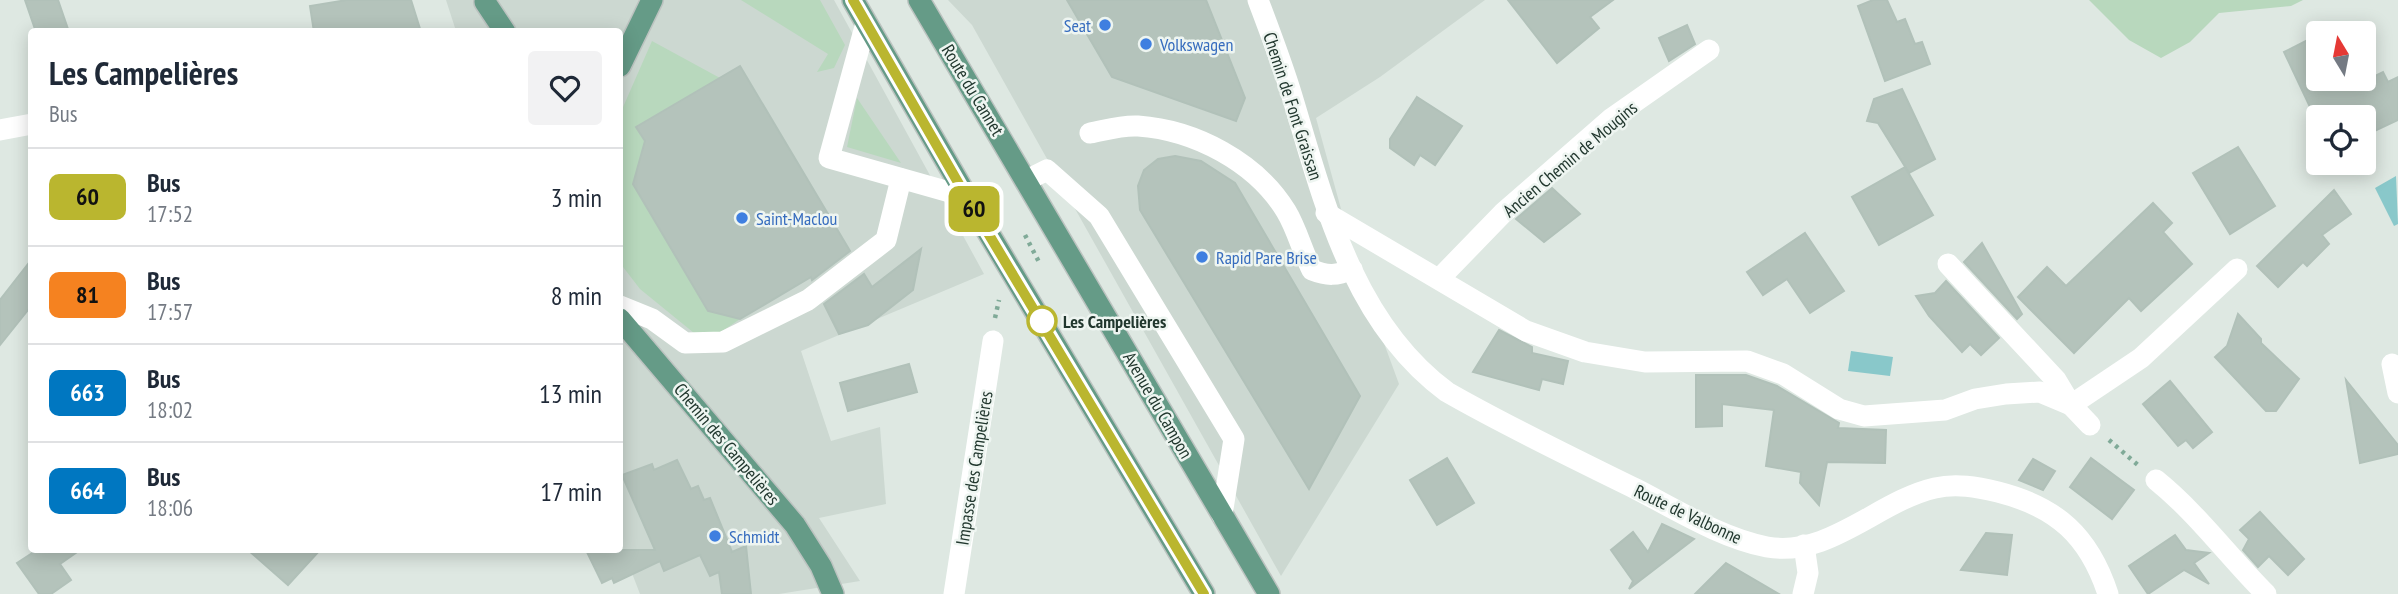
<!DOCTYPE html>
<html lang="en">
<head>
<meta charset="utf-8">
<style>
	body { margin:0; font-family:"PT Sans Narrow",sans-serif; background:#f2f2f3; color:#1f2937; height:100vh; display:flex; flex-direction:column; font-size:26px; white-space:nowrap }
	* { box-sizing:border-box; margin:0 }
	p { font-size:23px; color:#747a83 }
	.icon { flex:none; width:38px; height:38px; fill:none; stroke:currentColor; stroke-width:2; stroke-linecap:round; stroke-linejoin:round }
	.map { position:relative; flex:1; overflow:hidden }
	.details { position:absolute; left:28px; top:28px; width:595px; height:525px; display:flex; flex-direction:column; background:#fff; border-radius:7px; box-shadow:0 4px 18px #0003 }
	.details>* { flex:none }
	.badge { padding:0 14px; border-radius:10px; font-size:24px; line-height:46px }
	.needle { width:46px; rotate:350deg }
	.controls { position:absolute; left:2306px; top:21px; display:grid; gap:14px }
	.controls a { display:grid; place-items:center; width:70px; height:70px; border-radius:7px; background:#fff; box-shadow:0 4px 18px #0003; font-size:35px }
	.map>.badge { position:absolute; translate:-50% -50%; box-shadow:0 0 0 4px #fff }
	.round { display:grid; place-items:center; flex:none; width:74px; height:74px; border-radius:7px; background:#f2f2f3 }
	.overview { display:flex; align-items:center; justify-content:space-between; height:119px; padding:0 21px }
	h1 { font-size:33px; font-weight:700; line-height:52px }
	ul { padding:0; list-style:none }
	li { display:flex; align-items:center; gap:21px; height:98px; padding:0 21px; border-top:2px solid #e0e1e3 }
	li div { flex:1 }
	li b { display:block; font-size:26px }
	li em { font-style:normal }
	li .badge { min-width:77px; font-weight:700; text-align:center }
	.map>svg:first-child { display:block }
</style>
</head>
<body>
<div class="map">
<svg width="2398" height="594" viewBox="0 0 2398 594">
	<rect width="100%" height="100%" fill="#dee8e2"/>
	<g fill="#ccd8d1">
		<polygon points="446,0 834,0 984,274 801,351 831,441 880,427 886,504 819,518 860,581 779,594 640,594 620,542 620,32 456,31"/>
		<polygon points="948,0 1485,0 1380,77 1316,118 1360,278 1399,384 1281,576 972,25"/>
	</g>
	<g fill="#b8d8bd">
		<polygon points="741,0 820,0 845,45 834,68 817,72 828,54"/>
		<polygon points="2089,0 2303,0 2291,6 2219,13 2190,42 2161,58 2129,40"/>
		<polygon points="652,41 720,78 637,127 650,150 641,155 633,184 708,311 740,319 718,334 694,333 640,289 620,263 620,114"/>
		<polygon points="857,98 901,163 847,147"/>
	</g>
	<g fill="#89c8ca">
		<polygon points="2396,176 2398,224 2394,226 2375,188"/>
		<polygon points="1851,351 1893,357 1890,376 1848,371"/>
	</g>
	<g fill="#b4c3bb" stroke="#b1c1b9" stroke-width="2">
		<polygon points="25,0 58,0 69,32 36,32"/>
		<polygon points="347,0 411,0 421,32 314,32 310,6"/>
		<polygon points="1067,0 1206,0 1245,98 1236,121 1112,77"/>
		<polygon points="1508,0 1613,0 1590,17 1599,28 1557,63"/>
		<polygon points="1873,0 1887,0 1897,22 1905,19 1915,44 1922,42 1930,64 1885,81 1858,6"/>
		<polygon points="1687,25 1695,44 1669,61 1659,38"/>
		<polygon points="2306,41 2309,49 2319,44 2319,79 2369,79 2383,72 2388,82 2398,77 2398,120 2364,136 2364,117 2319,117 2319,126 2284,52"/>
		<polygon points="740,66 850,251 812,280 811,277 740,319 708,311 633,184 645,141 636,127"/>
		<polygon points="1902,89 1935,159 1909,173 1878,123 1867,121 1874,99"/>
		<polygon points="1417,97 1462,126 1435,165 1420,155 1414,165 1390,148 1390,139"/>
		<polygon points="2238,147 2275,206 2230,234 2193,173"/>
		<polygon points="1175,156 1201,161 1235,183 1360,396 1309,489 1140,210 1138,186 1144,170 1158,159"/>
		<polygon points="1905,167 1933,215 1879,245 1852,197"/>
		<polygon points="1552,188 1580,214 1544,242 1516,219"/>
		<polygon points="2334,190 2351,214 2322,235 2329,244 2307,266 2303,262 2278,287 2257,266"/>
		<polygon points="2153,203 2172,223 2163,232 2192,264 2141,311 2129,298 2074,353 2018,297 2047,267 2066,286"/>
		<polygon points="1805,233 1844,291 1810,313 1787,279 1763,295 1747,272"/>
		<polygon points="1982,243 2022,314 2017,319 1964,262"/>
		<polygon points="921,249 913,290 868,325 839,334 824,304 864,274 872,287"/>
		<polygon points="32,259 32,305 0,345 0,300"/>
		<polygon points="1946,281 1999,338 1981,355 1970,344 1962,352 1929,316 1916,296 1935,293"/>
		<polygon points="2238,314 2261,339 2261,343 2299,379 2276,411 2266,411 2215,357 2227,346"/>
		<polygon points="1499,330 1532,347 1532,353 1568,361 1563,384 1542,379 1539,390 1473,372"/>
		<polygon points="909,364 917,392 848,411 840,383"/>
		<polygon points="1696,375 1746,375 1777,386 1839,423 1838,428 1886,430 1885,463 1827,462 1819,505 1800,483 1801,472 1766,466 1774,410 1722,404 1722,426 1696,427"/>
		<polygon points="2346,380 2398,445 2398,454 2360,463"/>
		<polygon points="2170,381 2212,432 2193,448 2186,440 2178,446 2143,404"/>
		<polygon points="1447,458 1474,503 1437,525 1410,480"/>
		<polygon points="2091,458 2134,490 2112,519 2070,487"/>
		<polygon points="2033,459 2055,471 2043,490 2019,480"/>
		<polygon points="677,460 691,489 698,486 704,500 710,498 732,552 746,546 751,594 722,594 719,572 710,576 700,555 664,571 660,561 614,583 612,578 602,583 586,550 655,550 622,475 652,464 654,470"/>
		<polygon points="2260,512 2304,559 2288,575 2269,556 2258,567 2243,550 2249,539 2240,530"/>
		<polygon points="1662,524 1694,539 1629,589 1633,581 1611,550 1633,532 1648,552"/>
		<polygon points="1986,533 2012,535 2007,575 1961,570"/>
		<polygon points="2175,535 2186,550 2209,553 2194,563 2209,584 2184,570 2148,594 2129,566"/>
		<polygon points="37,550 80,550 60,564 71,580 51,594 39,594 17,563"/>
		<polygon points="248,550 320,550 288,585"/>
		<polygon points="1726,563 1779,594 1695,594"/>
	</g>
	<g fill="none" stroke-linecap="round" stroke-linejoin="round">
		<g stroke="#bcc3c0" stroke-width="24">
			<g id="major">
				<polyline points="853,0 967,197 1204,594"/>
				<polyline points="919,0 1269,594"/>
				<polyline points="485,2 505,32"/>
				<polyline points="620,66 652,0"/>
				<polyline points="620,319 795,525 821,566 833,594"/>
			</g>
		</g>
		<g stroke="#80aa98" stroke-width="4.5" stroke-dasharray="3.5 5" stroke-linecap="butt">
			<polyline points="1025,235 1040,264"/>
			<polyline points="995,318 999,300"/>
			<polyline points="2109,440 2139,466"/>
		</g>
		<g stroke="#fff" stroke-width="21">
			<path d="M1258,0C1270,32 1282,63 1292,96C1324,202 1353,323 1447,392C1508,427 1573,458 1636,489C1677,510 1721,538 1767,547C1829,558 1878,501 1935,488C1956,483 1977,487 1998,492C2057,507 2089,536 2108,594"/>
			<polyline points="866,23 829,158 967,197"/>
			<polyline points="0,130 32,124"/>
			<path d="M1090,133C1106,130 1121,125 1138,126C1195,130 1256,162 1286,211C1297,229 1302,251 1312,270C1327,276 1337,276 1352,269"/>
			<polyline points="1027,180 1047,170 1099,216 1234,439 1222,515"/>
			<polyline points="1326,213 1526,331 1585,352 1645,362 1747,361 1783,374 1839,409 1864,416 1945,410 1975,399 2006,394 2040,392 2071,405"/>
			<polyline points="1948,264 2056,380 2071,405 2090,425"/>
			<polyline points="1440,278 1503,213 1612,118 1709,50"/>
			<polyline points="620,306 652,319 685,343 723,342 808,300 886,240 901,179"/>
			<polyline points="2392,364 2398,393"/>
			<polyline points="2071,405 2141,358 2237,269"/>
			<path d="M2156,480C2197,513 2229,557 2266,594"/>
			<polyline points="954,594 993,341"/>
			<polyline points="1803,594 1808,573 1804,545"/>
		</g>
		<use href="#major" stroke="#659b87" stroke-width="21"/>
	</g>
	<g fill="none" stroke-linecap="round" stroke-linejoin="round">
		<g stroke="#fff" stroke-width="16">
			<polyline id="line" points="853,0 967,198 1204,594"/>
		</g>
		<use href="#line" stroke="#bab62f" stroke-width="10"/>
	</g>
	<g fill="#3f7fe0" stroke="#eef5f1" stroke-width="2.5">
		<circle cx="1105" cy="25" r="7"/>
		<circle cx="1146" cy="44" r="7"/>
		<circle cx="742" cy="218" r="7"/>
		<circle cx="1202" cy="257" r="7"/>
		<circle cx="715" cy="536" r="7"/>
	</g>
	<circle fill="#fff" stroke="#bab62f" stroke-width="3.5" cx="1042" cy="321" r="14"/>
	<g text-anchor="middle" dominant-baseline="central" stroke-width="5" stroke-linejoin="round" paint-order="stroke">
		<g font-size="18" fill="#366cbe" stroke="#eef5f1" text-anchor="start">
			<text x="1091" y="25" text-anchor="end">Seat</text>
			<text x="1160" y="44">Volkswagen</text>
			<text x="756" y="218">Saint-Maclou</text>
			<text x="1216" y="257">Rapid Pare Brise</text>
			<text x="729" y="536">Schmidt</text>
		</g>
		<g font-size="18" fill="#21372e" stroke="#eef5f1">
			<text transform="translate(973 90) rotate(59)">Route du Cannet</text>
			<text transform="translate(1293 106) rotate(72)">Chemin de Font Graissan</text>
			<text transform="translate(1570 159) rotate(-40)">Ancien Chemin de Mougins</text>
			<text transform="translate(1158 405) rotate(60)">Avenue du Campon</text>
			<text transform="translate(727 444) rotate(50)">Chemin des Campelières</text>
			<text transform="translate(974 468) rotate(-81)">Impasse des Campelières</text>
			<text transform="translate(1688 514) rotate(25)">Route de Valbonne</text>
		</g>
		<g font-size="18" font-weight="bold" fill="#21372e" stroke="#eef5f1" text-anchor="start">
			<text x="1063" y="321">Les Campelières</text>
		</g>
	</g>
</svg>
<div class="controls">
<a><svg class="needle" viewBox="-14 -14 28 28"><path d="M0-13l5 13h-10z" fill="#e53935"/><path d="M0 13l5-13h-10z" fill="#747a83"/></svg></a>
<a><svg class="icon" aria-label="locate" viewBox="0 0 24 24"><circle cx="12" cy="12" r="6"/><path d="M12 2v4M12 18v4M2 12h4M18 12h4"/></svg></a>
</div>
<b class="badge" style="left:974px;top:209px;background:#bab62f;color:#111">60</b>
<section class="details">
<div class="overview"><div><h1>Les Campelières</h1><p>Bus</p></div><a class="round"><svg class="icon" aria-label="heart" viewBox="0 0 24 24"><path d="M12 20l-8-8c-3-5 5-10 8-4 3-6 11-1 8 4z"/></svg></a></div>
<ul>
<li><span class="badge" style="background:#bab62f;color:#111">60</span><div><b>Bus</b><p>17:52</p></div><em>3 min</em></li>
<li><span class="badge" style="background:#f58220;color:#111">81</span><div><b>Bus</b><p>17:57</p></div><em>8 min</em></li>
<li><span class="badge" style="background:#0077c1;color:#fff">663</span><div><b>Bus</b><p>18:02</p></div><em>13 min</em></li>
<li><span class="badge" style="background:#0077c1;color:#fff">664</span><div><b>Bus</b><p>18:06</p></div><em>17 min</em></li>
</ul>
</section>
</div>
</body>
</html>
